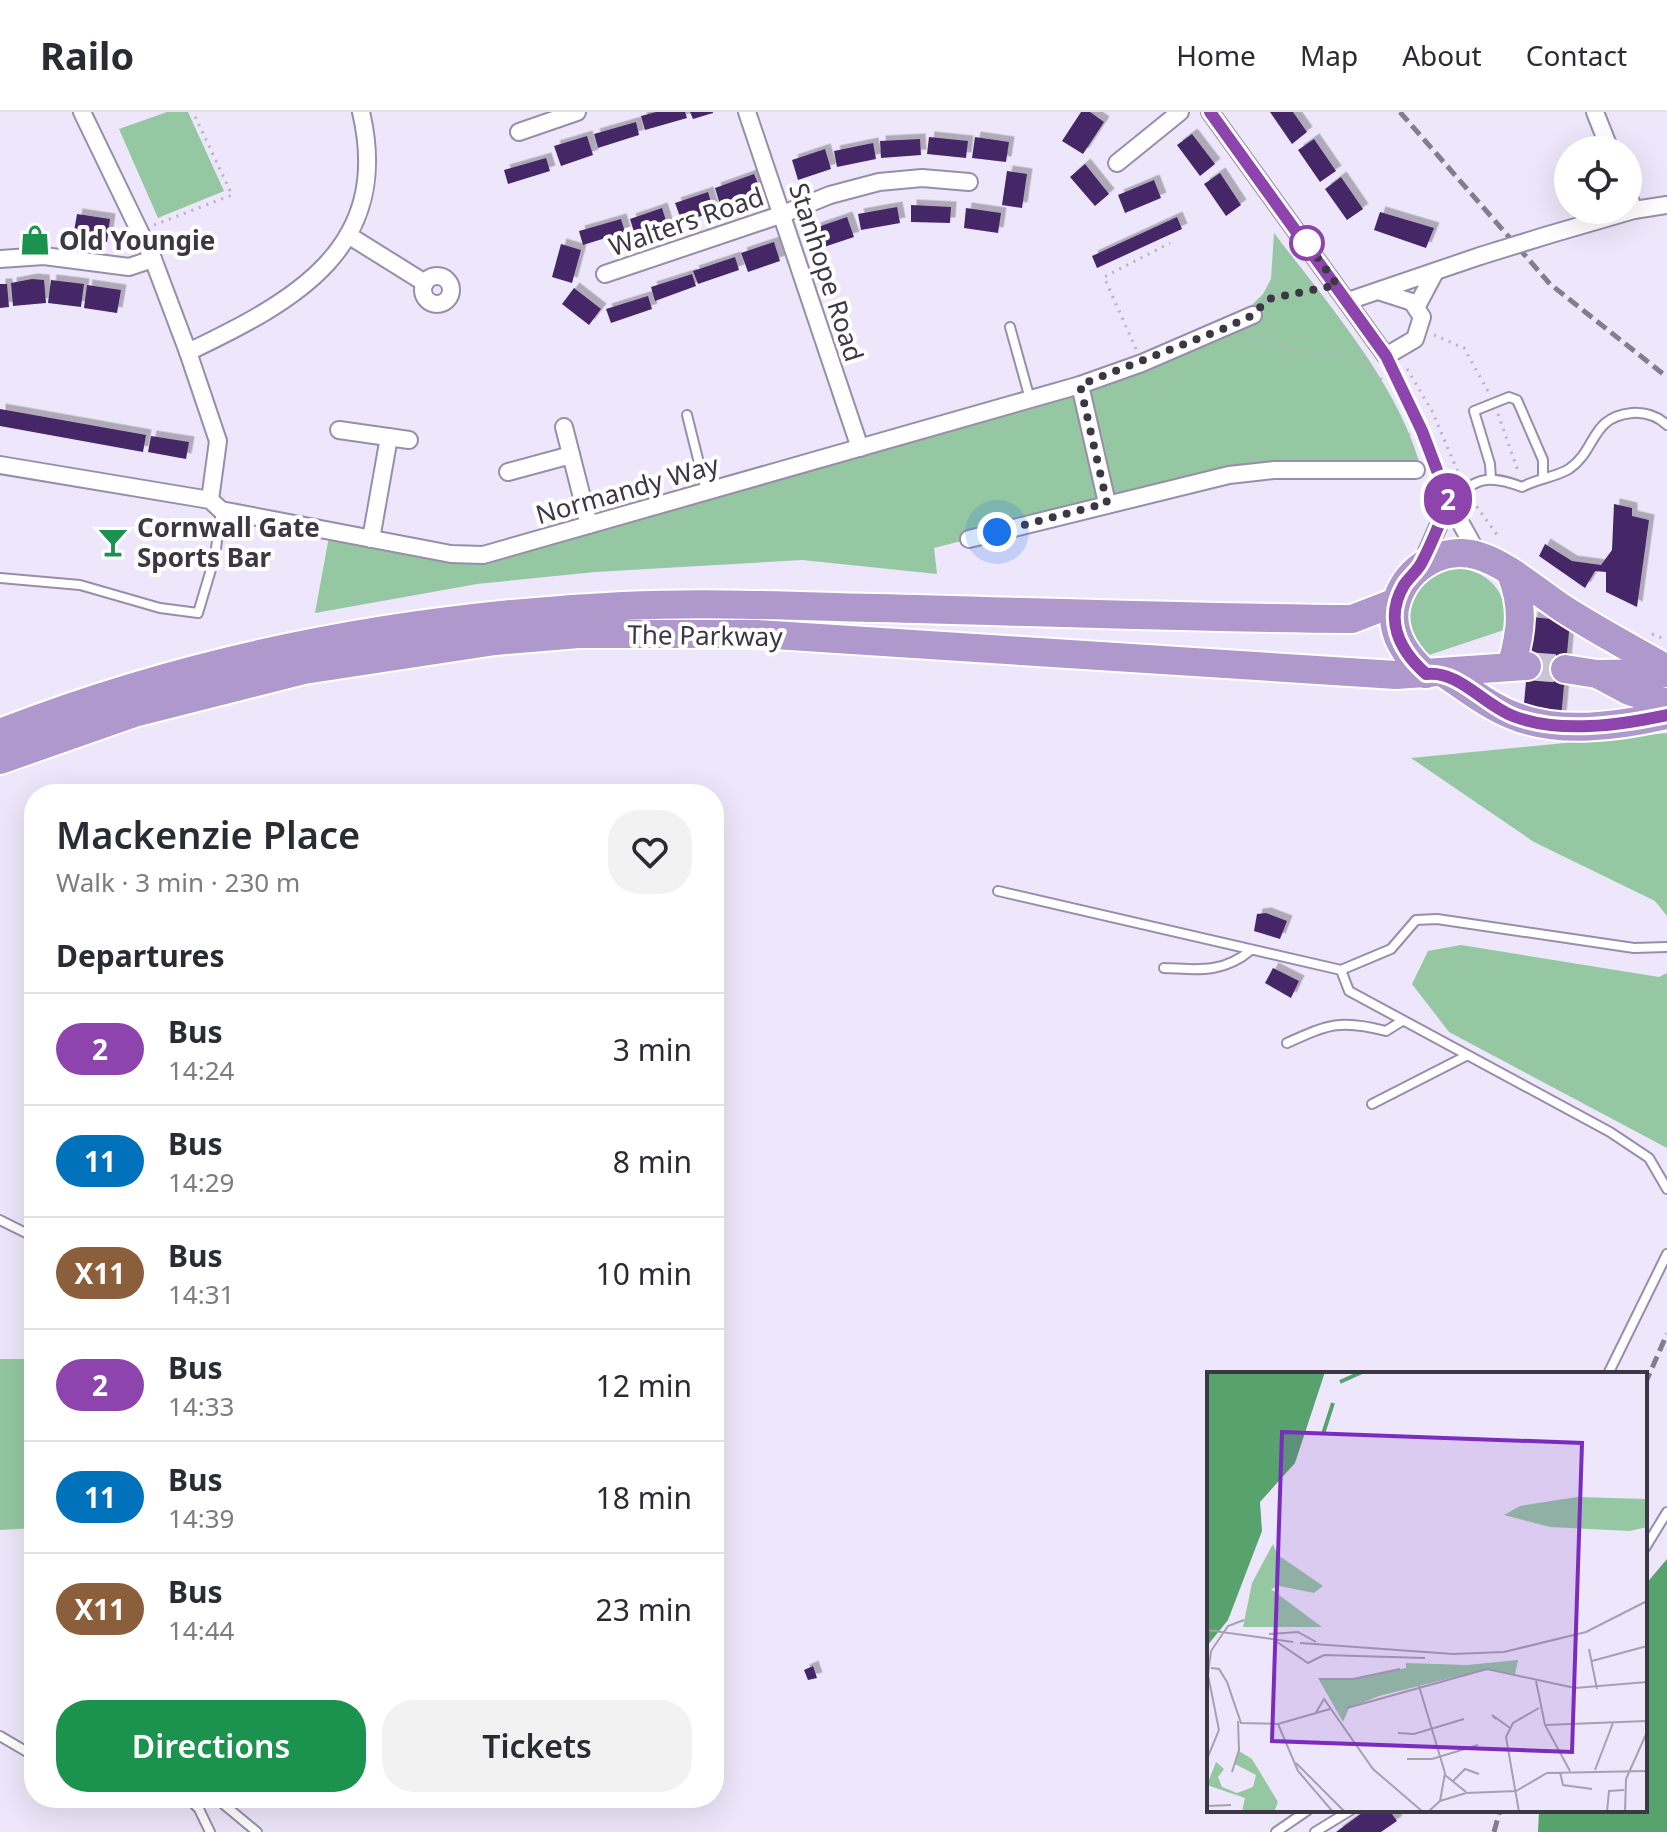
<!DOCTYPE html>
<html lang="en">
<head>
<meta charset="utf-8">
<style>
	body { margin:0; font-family:"Noto Sans",sans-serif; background:#f2f2f3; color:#2b2b33; height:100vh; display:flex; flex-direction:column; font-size:30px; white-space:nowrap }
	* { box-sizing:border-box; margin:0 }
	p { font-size:26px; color:#7c7c81 }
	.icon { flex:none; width:44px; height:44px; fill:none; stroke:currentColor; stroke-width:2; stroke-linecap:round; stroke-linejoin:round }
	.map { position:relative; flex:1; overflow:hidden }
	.drawer { position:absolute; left:24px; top:672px; width:700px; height:1024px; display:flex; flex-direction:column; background:#fff; border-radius:32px; box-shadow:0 8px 32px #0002 }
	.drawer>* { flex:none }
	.badge { padding:0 16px; border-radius:26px; font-size:28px; line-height:52px }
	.fabs { position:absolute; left:1554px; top:24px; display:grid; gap:16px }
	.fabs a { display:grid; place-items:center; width:88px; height:88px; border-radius:50%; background:#fff; box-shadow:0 8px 32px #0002; font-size:40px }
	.you { position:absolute; width:40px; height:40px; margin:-20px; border:6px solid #fff; border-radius:50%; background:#1a73e8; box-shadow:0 0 0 12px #1a73e833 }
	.map>.badge { position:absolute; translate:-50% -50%; box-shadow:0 0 0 4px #fff }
	h2 { padding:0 32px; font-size:30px; line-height:72px }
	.round { display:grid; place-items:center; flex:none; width:84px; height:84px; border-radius:32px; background:#f2f2f3 }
	.summary { display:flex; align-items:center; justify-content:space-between; height:136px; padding:0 32px }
	h1 { font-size:38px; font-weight:600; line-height:60px }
	.primary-button { display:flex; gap:16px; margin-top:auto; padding:16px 32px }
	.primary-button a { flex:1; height:92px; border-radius:32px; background:#1b924e; color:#fff; font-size:32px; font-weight:600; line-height:92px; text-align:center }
	.primary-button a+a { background:#f2f2f3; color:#2b2b33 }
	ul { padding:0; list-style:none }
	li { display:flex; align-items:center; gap:24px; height:112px; padding:0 32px; border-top:2px solid #e1e1e2 }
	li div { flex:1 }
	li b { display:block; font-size:30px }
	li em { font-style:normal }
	li .badge { min-width:88px; font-weight:700; text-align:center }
	header { display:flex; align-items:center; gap:48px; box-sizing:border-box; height:112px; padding:0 40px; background:#fff; border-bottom:2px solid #e1e1e2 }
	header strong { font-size:38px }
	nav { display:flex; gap:44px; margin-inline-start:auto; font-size:28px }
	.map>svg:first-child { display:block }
</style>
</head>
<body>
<header>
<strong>Railo</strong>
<nav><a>Home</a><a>Map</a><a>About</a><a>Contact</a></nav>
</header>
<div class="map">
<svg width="1667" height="1720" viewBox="0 0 1667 1720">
	<defs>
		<filter id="shadow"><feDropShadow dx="5.5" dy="-5.5" stdDeviation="0" flood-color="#0004"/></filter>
	</defs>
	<rect width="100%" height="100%" fill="#eee7fb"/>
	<g fill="#95c7a2">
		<polygon points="167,0 188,0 224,79 158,106 119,17"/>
		<path d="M1274,121C1327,191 1400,273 1422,360L1274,358L1107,391L934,436L937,462L802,448L595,460L477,472L315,501L330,419L483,443L1080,273L1242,203L1263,182L1271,167Z"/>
		<path d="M1450,455C1488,457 1509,479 1507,517L1423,545C1418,536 1410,526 1407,517C1398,488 1426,462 1450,455Z"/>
		<polygon points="1667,621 1667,804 1655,789 1534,730 1411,646"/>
		<polygon points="1461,833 1659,865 1667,861 1667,1036 1449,920 1412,872 1428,839"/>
		<polygon points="0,1247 34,1247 34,1416 0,1418"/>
	</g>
	<polygon fill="#58a26e" points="1667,1447 1667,1720 1538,1720 1539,1698 1645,1698 1645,1473"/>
	<g fill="#442766" filter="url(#shadow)">
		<polygon points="656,0 685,0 687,6 645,18 641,4"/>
		<polygon points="690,0 713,0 713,1 693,7"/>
		<polygon points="1081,0 1090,0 1104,10 1083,42 1062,29"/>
		<polygon points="1270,0 1293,0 1307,20 1292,32"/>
		<polygon points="636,10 639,23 598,36 594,22"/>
		<polygon points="1192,22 1215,52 1200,64 1177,33"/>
		<polygon points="587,24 593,43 561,54 554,34"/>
		<polygon points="929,25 968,29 966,46 927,42"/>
		<polygon points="975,25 1009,30 1006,50 972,46"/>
		<polygon points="920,27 921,43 881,46 880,29"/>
		<polygon points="1314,27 1336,59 1320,70 1298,38"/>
		<polygon points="873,31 876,47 837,55 834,39"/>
		<polygon points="825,37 831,57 798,68 792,48"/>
		<polygon points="546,46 550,59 508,72 504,58"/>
		<polygon points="1085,52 1109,82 1095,94 1070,65"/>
		<polygon points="1007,59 1027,62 1022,96 1002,93"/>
		<polygon points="1220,61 1241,93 1226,104 1204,72"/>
		<polygon points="754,62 759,74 751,77 754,85 721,96 715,76"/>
		<polygon points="1341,65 1363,97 1347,108 1325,77"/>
		<polygon points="1154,68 1161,86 1125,101 1118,83"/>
		<polygon points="708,80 714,100 682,110 675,91"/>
		<polygon points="911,93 951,95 950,111 911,110"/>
		<polygon points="897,95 900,111 861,118 858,102"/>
		<polygon points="662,96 668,115 636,126 630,107"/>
		<polygon points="966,96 1001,101 998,121 964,116"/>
		<polygon points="1380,100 1434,116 1426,136 1374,118"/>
		<polygon points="77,102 110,107 107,130 73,125"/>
		<polygon points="847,105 854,125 821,136 815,116"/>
		<polygon points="1177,105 1182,117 1097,156 1092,144"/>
		<polygon points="621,107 625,120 583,133 579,119"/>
		<polygon points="774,130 780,149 748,160 741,141"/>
		<polygon points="561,132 581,138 572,171 552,165"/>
		<polygon points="735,145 739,158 698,172 693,159"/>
		<polygon points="692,162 696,174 655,189 651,175"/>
		<polygon points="32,167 44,168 46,191 13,194 11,171"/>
		<polygon points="51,168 84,172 81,195 48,191"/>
		<polygon points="0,172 7,172 9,195 0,196"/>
		<polygon points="87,173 121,178 117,201 84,196"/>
		<polygon points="574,176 601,197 589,213 562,192"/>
		<polygon points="648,184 652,197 611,211 606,197"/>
		<polygon points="0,297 146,323 143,340 0,314"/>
		<polygon points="151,324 189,330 186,347 148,340"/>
		<polygon points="1614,392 1632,396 1632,404 1649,408 1637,495 1606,480 1606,460 1595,459 1585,476 1539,444 1545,432 1572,449 1601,453 1612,438"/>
		<polygon points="1532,505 1570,509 1561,606 1523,602"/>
		<polygon points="1266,801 1287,809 1280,827 1254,819 1257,802"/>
		<polygon points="1273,856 1299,869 1291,886 1265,871"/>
		<polygon points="813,1554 817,1566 808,1568 804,1558"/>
		<polygon points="1366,1698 1389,1698 1397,1709 1381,1720 1336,1720"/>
	</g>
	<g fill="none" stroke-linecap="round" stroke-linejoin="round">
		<polyline stroke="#cac4d6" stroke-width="28" stroke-dasharray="28 14" stroke-linecap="butt" points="1527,554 1565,557"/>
		<g stroke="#988dab" stroke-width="12">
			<g id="service">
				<polyline points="1010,215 1030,287"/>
				<path d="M1386,244L1422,319L1449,390C1477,367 1486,361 1522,375C1536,367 1556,365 1569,357C1597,338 1590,305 1632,301C1646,300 1657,304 1667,313"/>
				<polyline points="687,303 706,379"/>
				<polyline points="1491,367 1490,352 1474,299 1509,285 1517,288 1543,348 1543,364"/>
				<polyline points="0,466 80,473 160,496 198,501 215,444 221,398"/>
				<polyline points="998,779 1341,858 1349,879 1610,1020 1649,1046 1667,1077"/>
				<path d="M1164,856C1199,858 1224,861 1251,838"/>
				<polyline points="1341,858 1391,837 1416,808 1437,807 1634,836 1667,835"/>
				<path d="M1287,931C1329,912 1341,907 1386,919L1402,909"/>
				<polyline points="1372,992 1466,944"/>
				<polyline points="0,1108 34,1125"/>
				<polyline points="1608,1262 1667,1142"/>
				<polyline points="1645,1436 1667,1400"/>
				<polyline points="0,1624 34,1644"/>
				<polyline points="188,1686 199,1697 210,1720"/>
				<polyline points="216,1686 257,1720"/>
				<polyline points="1276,1720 1308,1698"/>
				<polyline points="1315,1720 1351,1698"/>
			</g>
		</g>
		<g stroke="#988dab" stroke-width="20">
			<g id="minor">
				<polyline points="82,0 153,147 188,240 218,329 210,388"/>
				<polyline points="747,0 860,336"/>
				<polyline points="1210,0 1386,244 1415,227 1422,205 1412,190 1381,180"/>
				<polyline points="1595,0 1610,38"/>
				<polyline points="519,20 577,0"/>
				<polyline points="1117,51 1180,0"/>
				<polyline points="1628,83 1634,98"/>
				<polyline points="348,123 425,171"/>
				<polyline points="1548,123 1634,98 1667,93"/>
				<polyline points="0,147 44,144 129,155 153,147"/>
				<polyline points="605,162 783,102 830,83 879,70 922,66 969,70"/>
				<circle cx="437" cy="178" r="14"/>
				<polyline points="1348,189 1480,144"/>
				<polyline points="1417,194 1434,162"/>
				<path d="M188,240C295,189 393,136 361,0"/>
				<polyline points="1080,273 1107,391"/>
				<polyline points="564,315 589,413"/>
				<polyline points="339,318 409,328"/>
				<polyline points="0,353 210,388 221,398 451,442 483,443 1080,273 1142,251 1253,203"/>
				<polyline points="508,360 571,343"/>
				<polyline points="1449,390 1479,444"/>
				<polyline points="371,427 389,325"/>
				<polyline points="969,427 1229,363 1274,358 1416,358"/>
				<polyline points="1422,451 1449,390"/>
			</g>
		</g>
		<g stroke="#fff" stroke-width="32">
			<g id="trunk">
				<path d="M1512,552C1521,518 1524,497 1512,464"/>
				<polyline points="1565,557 1597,562 1667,561"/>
				<path d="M1442,560C1465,575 1487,593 1512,603C1559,623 1619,614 1667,603"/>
				<path d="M1426,562C1405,543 1387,518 1397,488C1408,454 1445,433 1479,444C1508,453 1536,479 1562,496C1596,518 1632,537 1667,557"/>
				<polyline points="1601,564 1629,579 1667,591"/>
				<path d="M0,621C200,543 409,504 623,494C708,490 793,494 878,496C1036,500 1194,506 1352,507L1396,490"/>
				<polyline points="0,648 134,601 304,558 495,529 578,522 757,522 1396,563 1527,554"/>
			</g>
		</g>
		<g stroke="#b7b1c3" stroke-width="3" stroke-dasharray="2 6" stroke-linecap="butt">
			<polyline points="154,113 232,83 193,0"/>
			<polyline points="1268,187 1319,177"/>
			<polyline points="1264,191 1276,168 1279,122"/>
			<polyline points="1434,223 1464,236 1489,281"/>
			<polyline points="1248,224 1304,240 1356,243 1383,269"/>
			<polyline points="1136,237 1104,165 1170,131"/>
			<polyline points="1407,257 1432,299 1461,367"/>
			<polyline points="1498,302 1518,359"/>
			<polyline points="1410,322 1406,324 1413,343"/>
			<polyline points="1472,388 1500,427"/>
			<polyline points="1652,522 1667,528"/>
		</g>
		<use href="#service" stroke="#fff" stroke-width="8"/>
		<use href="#minor" stroke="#fff" stroke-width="16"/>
		<use href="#trunk" stroke="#ae98cc" stroke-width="28"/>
		<g stroke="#837e8d" stroke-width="5" stroke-dasharray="12 6" stroke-linecap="butt">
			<polyline points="1400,0 1550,172 1667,265"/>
			<polyline points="1645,1272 1667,1222"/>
			<polyline points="1494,1720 1500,1698"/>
		</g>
		<g stroke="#988dab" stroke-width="20" stroke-linecap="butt">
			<polyline id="minor-bridge" points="1480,144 1548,123"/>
		</g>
		<use href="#minor-bridge" stroke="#fff" stroke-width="16"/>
	</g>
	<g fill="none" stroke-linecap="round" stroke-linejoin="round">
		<g stroke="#fff" stroke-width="18">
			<path id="line" d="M1210,0L1386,244L1422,319L1449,390C1440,409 1433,429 1423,448C1419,458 1410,464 1404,473C1384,507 1399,538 1426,562C1458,558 1483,592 1513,604C1560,622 1619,613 1667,603"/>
		</g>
		<use href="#line" stroke="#8e44ad" stroke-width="12"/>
		<polyline stroke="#3b3743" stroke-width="8" stroke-dasharray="0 14.4" points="997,420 1107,391 1080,273 1225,216 1253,203 1268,187 1337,173 1307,131"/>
	</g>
	<defs>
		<g id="shop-bare" transform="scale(2.4)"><path d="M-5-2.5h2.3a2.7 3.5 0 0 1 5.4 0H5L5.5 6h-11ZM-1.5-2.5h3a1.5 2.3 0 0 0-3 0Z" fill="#1b924e" stroke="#fff" stroke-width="2.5" paint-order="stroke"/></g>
		<g id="bar-bare" transform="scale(2.4)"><path d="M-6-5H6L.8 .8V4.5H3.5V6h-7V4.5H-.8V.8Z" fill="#1b924e" stroke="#fff" stroke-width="2.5" paint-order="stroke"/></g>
	</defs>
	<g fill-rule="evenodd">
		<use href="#shop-bare" x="35" y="128"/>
		<use href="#bar-bare" x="113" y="430"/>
	</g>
	<circle fill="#fff" stroke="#8e44ad" stroke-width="4" cx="1307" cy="131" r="16"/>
	<g text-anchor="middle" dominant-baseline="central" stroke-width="8" stroke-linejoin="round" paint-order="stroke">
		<g font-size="26" fill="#3b3743" stroke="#fff">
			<text transform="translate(686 109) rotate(-19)">Walters Road</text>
			<text transform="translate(827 160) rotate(72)">Stanhope Road</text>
			<text transform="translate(627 377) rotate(-16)">Normandy Way</text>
			<text transform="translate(705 523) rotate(1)">The Parkway</text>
		</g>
		<g font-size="26" font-weight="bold" fill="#3b3743" stroke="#fff" text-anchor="start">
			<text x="59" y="128">Old Youngie</text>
			<text x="137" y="415">Cornwall Gate<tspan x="137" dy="30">Sports Bar</tspan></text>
		</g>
	</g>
	<g transform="translate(1207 1260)">
		<rect width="440" height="440" fill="#eee7fb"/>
		<path d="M370,125L440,127V155L423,159L343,155L297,143L313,134ZM66,172L71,183L116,214L107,221L72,214L64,217L115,255H36L45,211ZM311,288L308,302L280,297L172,324L142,336L136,350L111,306H152L199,296V291L260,293ZM32,379L45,387L71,430L67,440H35L38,426L0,413L9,390L17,397L11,405L15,415L30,421L46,415L49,403L28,392Z" fill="#95c7a2"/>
		<path d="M0,0H118L88,91L53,130L55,159L21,248L0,274Z" fill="#58a26e"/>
		<path fill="none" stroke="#58a26e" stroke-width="4" d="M133,10L155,0M116,62L126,31"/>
		<path fill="none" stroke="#a6a1b1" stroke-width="2" d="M0,258L86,270M62,262L91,260L109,270M70,270L101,291L117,283M93,271L246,282L297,280L379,260L440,229M382,277L390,317M117,283L218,286M385,289L440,274M4,296L12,297L20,310L34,351L71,352L123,337M112,307H146L193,297M329,309L338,353L363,399M212,314L238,401L233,429L221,440M140,336L280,297L368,316L440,310M108,342L117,327L166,397L216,440M289,347L285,343L303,356M71,352L91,399L126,440M338,353L440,349M191,361L207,362L257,347M0,387L12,358L1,303L4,279L21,254L37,248M200,387H225L271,373M89,391L138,440M388,398L406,351M25,400L32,378L31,349M353,400L356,413L385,417M238,403L259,420M246,409L258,397L272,402M233,429L259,421L309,419L340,401L440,399M0,434L24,433M312,440L299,365L306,351L332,336M400,440L402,419L417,418M418,440L419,407L440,360"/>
		<path fill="#7b2cbf" fill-opacity="0.15" stroke="#7b2cbf" stroke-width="4" d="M75,60L375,71L365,380L65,369Z"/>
		<rect width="440" height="440" fill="none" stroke="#3b3743" stroke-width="4"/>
	</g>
</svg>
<div class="fabs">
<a><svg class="icon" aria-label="locate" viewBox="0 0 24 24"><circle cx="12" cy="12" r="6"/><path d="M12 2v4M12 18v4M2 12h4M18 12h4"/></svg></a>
</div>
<div class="you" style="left:997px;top:420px"></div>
<b class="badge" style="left:1448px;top:387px;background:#8e44ad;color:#fff">2</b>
<section class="drawer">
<div class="summary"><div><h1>Mackenzie Place</h1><p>Walk · 3 min · 230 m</p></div><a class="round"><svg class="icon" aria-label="heart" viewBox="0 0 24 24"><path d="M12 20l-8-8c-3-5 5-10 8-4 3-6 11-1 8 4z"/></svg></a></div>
<h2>Departures</h2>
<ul>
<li><span class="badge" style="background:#8e44ad;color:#fff">2</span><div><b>Bus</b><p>14:24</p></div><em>3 min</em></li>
<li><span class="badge" style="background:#0072bc;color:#fff">11</span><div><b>Bus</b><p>14:29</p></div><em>8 min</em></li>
<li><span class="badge" style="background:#8b5e3c;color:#fff">X11</span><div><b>Bus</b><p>14:31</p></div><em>10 min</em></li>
<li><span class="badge" style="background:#8e44ad;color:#fff">2</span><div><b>Bus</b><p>14:33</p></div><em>12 min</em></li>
<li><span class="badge" style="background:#0072bc;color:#fff">11</span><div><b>Bus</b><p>14:39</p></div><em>18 min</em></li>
<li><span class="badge" style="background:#8b5e3c;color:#fff">X11</span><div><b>Bus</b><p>14:44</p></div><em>23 min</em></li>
</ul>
<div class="primary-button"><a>Directions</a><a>Tickets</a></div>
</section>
</div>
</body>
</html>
